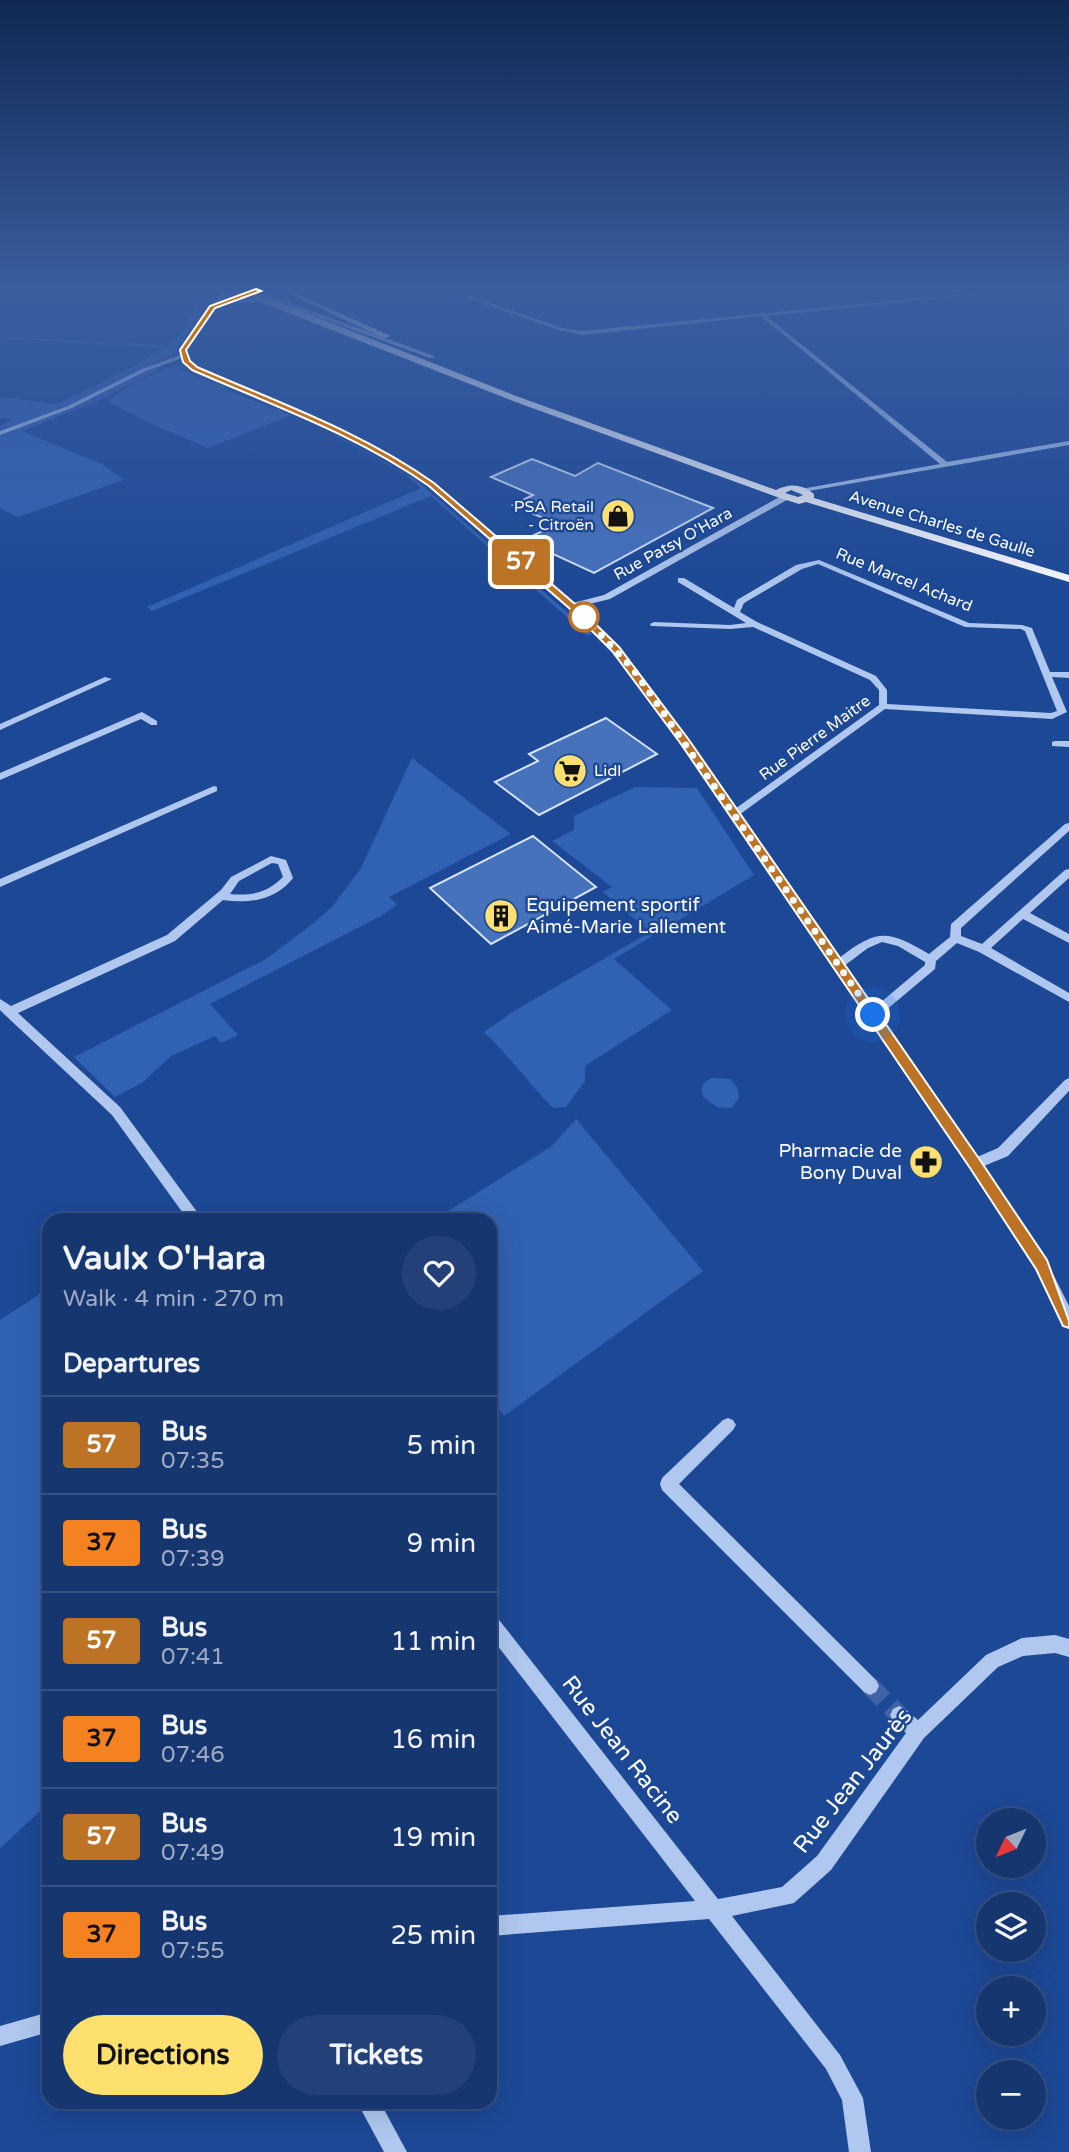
<!DOCTYPE html>
<html lang="en">
<head>
<meta charset="utf-8">
<style>
	body { margin:0; font-family:"Varela Round",sans-serif; background:#234178; color:#f1f3f6; height:100vh; display:flex; flex-direction:column; font-size:26px; white-space:nowrap }
	* { box-sizing:border-box; margin:0 }
	p { font-size:23px; color:#9eabc3 }
	.icon { flex:none; width:38px; height:38px; fill:none; stroke:currentColor; stroke-width:2; stroke-linecap:round; stroke-linejoin:round }
	.map { position:relative; flex:1; overflow:hidden }
	.sheet { position:absolute; left:42px; top:1213px; width:455px; height:896px; display:flex; flex-direction:column; background:#163670; border-radius:21px; box-shadow:0 7px 28px #0002,0 0 0 2px #355083 }
	.sheet>* { flex:none }
	.badge { padding:0 14px; border-radius:5px; font-size:24px; line-height:46px }
	.needle { width:46px; rotate:227deg }
	.fabs { position:absolute; left:976px; top:1808px; display:grid; gap:14px }
	.fabs a { display:grid; place-items:center; width:70px; height:70px; border-radius:50%; background:#163670; box-shadow:0 7px 28px #0002,0 0 0 2px #355083; font-size:35px }
	.you { position:absolute; width:35px; height:35px; margin:-18px; border:5px solid #fff; border-radius:50%; background:#1a73e8; box-shadow:0 0 0 10px #1a73e833 }
	.map>.badge { position:absolute; translate:-50% -50%; box-shadow:0 0 0 4px #fff }
	h2 { padding:0 21px; font-size:26px; line-height:63px }
	.round { display:grid; place-items:center; flex:none; width:74px; height:74px; border-radius:37px; background:#234178 }
	.overview { display:flex; align-items:center; justify-content:space-between; height:119px; padding:0 21px }
	h1 { font-size:33px; font-weight:800; line-height:52px }
	.primary-button { display:flex; gap:14px; margin-top:auto; padding:14px 21px }
	.primary-button a { flex:1; height:80px; border-radius:42px; background:#fee06f; color:#111; font-size:28px; font-weight:800; line-height:80px; text-align:center }
	.primary-button a+a { background:#234178; color:#f1f3f6 }
	ul { padding:0; list-style:none }
	li { display:flex; align-items:center; gap:21px; height:98px; padding:0 21px; border-top:2px solid #355083 }
	li div { flex:1 }
	li b { display:block; font-size:26px }
	li em { font-style:normal }
	li .badge { min-width:77px; font-weight:700; text-align:center }
	.map>svg:first-child { display:block }
</style>
</head>
<body>
<div class="map">
<svg width="1069" height="2152" viewBox="0 0 1069 2152">
	<rect width="100%" height="100%" fill="#1d4895"/>
	<g fill="#3161b2">
		<path d="M203,291H225L214,298L200,315L175,352L168,357L71,405L0,430V426L12,420L0,417V397L56,404L121,373L164,348L0,338V336L167,345C195,328 187,314 203,291Z"/>
		<polygon points="168,364 100,400 22,431 101,464 124,480 18,517 0,508 0,434 74,408 150,369"/>
		<path d="M177,366L196,377L222,385L226,390L291,415L208,448L154,425L110,402C113,392 164,367 177,366Z"/>
		<polygon points="328,432 334,434 415,479 592,634 588,636 431,496 152,611 147,607 421,488 405,474"/>
		<polygon points="412,758 511,834 389,897 397,905 381,916 210,1004 238,1035 221,1043 215,1036 171,1056 143,1082 115,1097 74,1057 266,959 315,922 332,907 361,868"/>
		<path d="M635,787L697,788L754,875L614,959L672,1010L585,1066V1081L566,1107L553,1108C529,1084 510,1057 484,1032L514,1011L650,932L603,892L612,887L552,841L574,830V816Z"/>
		<path d="M712,1078L730,1079C740,1089 743,1097 731,1108L717,1107L703,1097C700,1086 702,1083 712,1078Z"/>
		<polygon points="576,1119 703,1271 504,1416 490,1397 490,1220 434,1220 552,1146"/>
		<polygon points="46,1290 49,1294 49,1803 0,1848 0,1320"/>
	</g>
	<g fill="#4671bb" stroke="#d6e4fa" stroke-width="2">
		<polygon points="532,459 575,476 598,463 713,508 594,573 540,548 528,538 557,524 513,505 533,495 491,477"/>
		<polygon points="606,718 657,754 539,815 495,782 538,761 529,754"/>
		<polygon points="533,836 596,887 491,944 430,888"/>
	</g>
	<g fill="none" stroke-linecap="round" stroke-linejoin="round">
		<polyline stroke="#3f63a5" stroke-width="19" stroke-dasharray="19 10" stroke-linecap="butt" points="870,1686 899,1715"/>
		<g fill="#b0c8ef" fill-rule="evenodd">
			<path d="M227,291H258L434,356V358H430L255,294L228,295L216,303L186,350L189,360L196,367L349,433L406,465L433,484L573,603L604,595L781,496H787V500L610,599L577,607C642,663 686,739 735,809L879,705V690L870,680L753,627L730,629L651,626L650,624L654,622L730,625L746,623L678,582V578H684L734,608L737,600L796,565L819,560L969,623L1022,625L1032,628L1050,672H1069V678L1052,677L1067,712L1052,719L885,709L739,815L839,958C878,928 888,930 929,954L950,937L951,924L1065,824L1069,823V831L961,928V936L982,944L1065,870L1069,869V878L1030,913L1069,934V943L1023,919L991,948L1069,993V1002L979,952L957,943L936,961L935,969L879,1016L977,1157L998,1148L1065,1080L1069,1078V1091L1008,1156L984,1166L1046,1260L1069,1306V1328L1064,1326L1036,1268L970,1168L630,671L591,628L429,486C355,435 273,405 192,369L182,358L146,371L72,408L0,435V431L68,406L142,369L181,355L180,350L212,301ZM818,564L965,627L1021,629L1025,631L1057,711L1051,713L887,704V690L876,676L757,622L740,612L744,603L802,569ZM882,942L898,946L925,962V965L874,1008L844,966L868,948Z"/>
			<polygon points="448,291 455,291 562,328 582,331 994,291 992,293 766,316 947,462 1069,441 1069,445 803,492 799,490 801,489 940,464 761,316 582,335 559,330"/>
			<polygon points="229,298 266,299 269,301 266,303 227,301"/>
			<polygon points="105,677 112,679 0,730 0,724"/>
			<polygon points="142,712 157,721 157,725 151,725 141,719 0,780 0,773"/>
			<polygon points="1055,741 1069,741 1069,747 1052,746 1052,742"/>
			<polygon points="214,786 217,787 217,791 0,887 0,879"/>
			<path d="M271,856L286,860L293,878C276,900 250,904 223,900L175,941L18,1013L120,1107L203,1220H188L112,1115L5,1015L0,1010V999L11,1006L167,935L221,890L231,877ZM272,863L278,864L283,877C267,893 251,896 230,894L239,881Z"/>
			<polygon points="728,1418 733,1420 736,1425 733,1430 679,1484 876,1680 879,1686 876,1692 870,1695 864,1692 662,1490 660,1484 662,1478 723,1420"/>
			<polygon points="490,1613 496,1616 718,1899 782,1887 817,1856 906,1733 893,1721 890,1715 893,1709 899,1706 905,1709 918,1720 986,1655 1022,1638 1055,1635 1069,1639 1069,1657 1055,1653 1023,1656 998,1667 924,1738 831,1870 794,1903 732,1916 840,2055 863,2098 871,2152 849,2152 842,2100 826,2069 709,1919 490,1936 490,1916 695,1901 490,1636"/>
			<polygon points="49,2012 49,2032 0,2046 0,2026"/>
			<polygon points="357,2102 380,2102 407,2152 384,2152"/>
		</g>
		<g fill="#f8faff" fill-rule="evenodd">
			<path d="M241,291H250L519,397L776,490C790,483 802,484 814,494V498L1069,575V582L806,502L799,504L777,497L513,401L263,303ZM791,490L803,495L798,497L785,493Z"/>
			<polygon points="282,291 290,291 391,336 384,338"/>
		</g>
	</g>
	<linearGradient id="sky" x2="0" y2="1"><stop stop-color="#102852"/><stop offset="0.49" stop-color="#3a5ea0"/><stop offset="1" stop-color="#3a5ea0" stop-opacity="0"/></linearGradient>
	<rect width="1069" height="592" fill="url(#sky)"/>
	<path fill="#bc7326" stroke="#fff" stroke-width="2" d="M256,289L261,291L215,308L186,350L190,361L197,367C277,402 362,432 434,483L575,604L619,647L689,740L980,1160L1047,1260L1069,1321V1328L1063,1326L1036,1269L970,1168L681,744L612,651L569,608L429,486C357,435 272,405 192,370L183,362L180,350L210,306Z"/>
	<g fill="none" stroke-linecap="round" stroke-linejoin="round">
		<polyline stroke="#fff" stroke-width="7" stroke-dasharray="0 12.6" points="584,617 633,669 873,1015"/>
	</g>
	<defs>
		<g id="shop-disc" transform="scale(1.75)"><circle r="9.5" fill="#fee06f" stroke="#1d4895"/><path d="M-5-2.5h2.3a2.7 3.5 0 0 1 5.4 0H5L5.5 6h-11ZM-1.5-2.5h3a1.5 2.3 0 0 0-3 0Z" fill="#111"/></g>
		<g id="supermarket-disc" transform="scale(1.75)"><circle r="9.5" fill="#fee06f" stroke="#1d4895"/><path d="M-6-5.5h2.5l.6 2H6L4.5 2H-2.5L-4.4-4H-6ZM-1.5 3.2a1.3 1.3 0 1 0 .1 0ZM3 3.2a1.3 1.3 0 1 0 .1 0Z" fill="#111"/></g>
		<g id="building-disc" transform="scale(1.75)"><circle r="9.5" fill="#fee06f" stroke="#1d4895"/><path d="M-4-6H4V6H1V3H-1V6H-4ZM-2.5-4.3h1.7v1.8h-1.7ZM.8-4.3h1.7v1.8H.8ZM-2.5-1h1.7V.8h-1.7ZM.8-1h1.7V.8H.8Z" fill="#111"/></g>
		<g id="pharmacy-disc" transform="scale(1.75)"><circle r="9.5" fill="#fee06f" stroke="#1d4895"/><path d="M-2-6h4v4h4v4h-4v4h-4v-4h-4v-4h4Z" fill="#111"/></g>
	</defs>
	<g fill-rule="evenodd">
		<use href="#shop-disc" x="618" y="516"/>
		<use href="#supermarket-disc" x="570" y="771"/>
		<use href="#building-disc" x="501" y="916"/>
		<use href="#pharmacy-disc" x="926" y="1162"/>
	</g>
	<circle fill="#fff" stroke="#bc7326" stroke-width="3.5" cx="584" cy="617" r="14"/>
	<g text-anchor="middle" dominant-baseline="central" stroke-width="5" stroke-linejoin="round" paint-order="stroke">
		<g font-size="16" fill="#fff" stroke="#1d4895" text-anchor="end">
			<text x="594" y="507">PSA Retail<tspan x="594" dy="18">- Citroën</tspan></text>
			<text x="594" y="771" text-anchor="start">Lidl</text>
		</g>
		<g font-size="16" fill="#fff" stroke="#1d4895">
			<text transform="translate(942 524) rotate(17)">Avenue Charles de Gaulle</text>
			<text transform="translate(673 544) rotate(-29)">Rue Patsy O'Hara</text>
			<text transform="translate(904 580) rotate(22)">Rue Marcel Achard</text>
			<text transform="translate(815 738) rotate(-36)">Rue Pierre Maitre</text>
		</g>
		<g font-size="19" fill="#fff" stroke="#1d4895" text-anchor="start">
			<text x="526" y="905">Equipement sportif<tspan x="526" dy="22">Aimé-Marie Lallement</tspan></text>
			<text x="902" y="1151" text-anchor="end">Pharmacie de<tspan x="902" dy="22">Bony Duval</tspan></text>
		</g>
		<g font-size="23" fill="#fff" stroke="#1d4895">
			<text transform="translate(622 1750) rotate(52)">Rue Jean Racine</text>
			<text transform="translate(853 1781) rotate(-52)">Rue Jean Jaurès</text>
		</g>
	</g>
</svg>
<div class="fabs">
<a><svg class="needle" viewBox="-14 -14 28 28"><path d="M0-13l5 13h-10z" fill="#e53935"/><path d="M0 13l5-13h-10z" fill="#9eabc3"/></svg></a>
<a><svg class="icon" aria-label="layers" viewBox="0 0 24 24"><path d="M12 4l9 5-9 5-9-5zM3 14l9 5 9-5"/></svg></a>
<a>+</a>
<a>−</a>
</div>
<div class="you" style="left:873px;top:1015px"></div>
<b class="badge" style="left:521px;top:562px;background:#bc7326;color:#fff">57</b>
<section class="sheet">
<div class="overview"><div><h1>Vaulx O'Hara</h1><p>Walk · 4 min · 270 m</p></div><a class="round"><svg class="icon" aria-label="heart" viewBox="0 0 24 24"><path d="M12 20l-8-8c-3-5 5-10 8-4 3-6 11-1 8 4z"/></svg></a></div>
<h2>Departures</h2>
<ul>
<li><span class="badge" style="background:#bc7326;color:#fff">57</span><div><b>Bus</b><p>07:35</p></div><em>5 min</em></li>
<li><span class="badge" style="background:#f58220;color:#111">37</span><div><b>Bus</b><p>07:39</p></div><em>9 min</em></li>
<li><span class="badge" style="background:#bc7326;color:#fff">57</span><div><b>Bus</b><p>07:41</p></div><em>11 min</em></li>
<li><span class="badge" style="background:#f58220;color:#111">37</span><div><b>Bus</b><p>07:46</p></div><em>16 min</em></li>
<li><span class="badge" style="background:#bc7326;color:#fff">57</span><div><b>Bus</b><p>07:49</p></div><em>19 min</em></li>
<li><span class="badge" style="background:#f58220;color:#111">37</span><div><b>Bus</b><p>07:55</p></div><em>25 min</em></li>
</ul>
<div class="primary-button"><a>Directions</a><a>Tickets</a></div>
</section>
</div>
</body>
</html>
